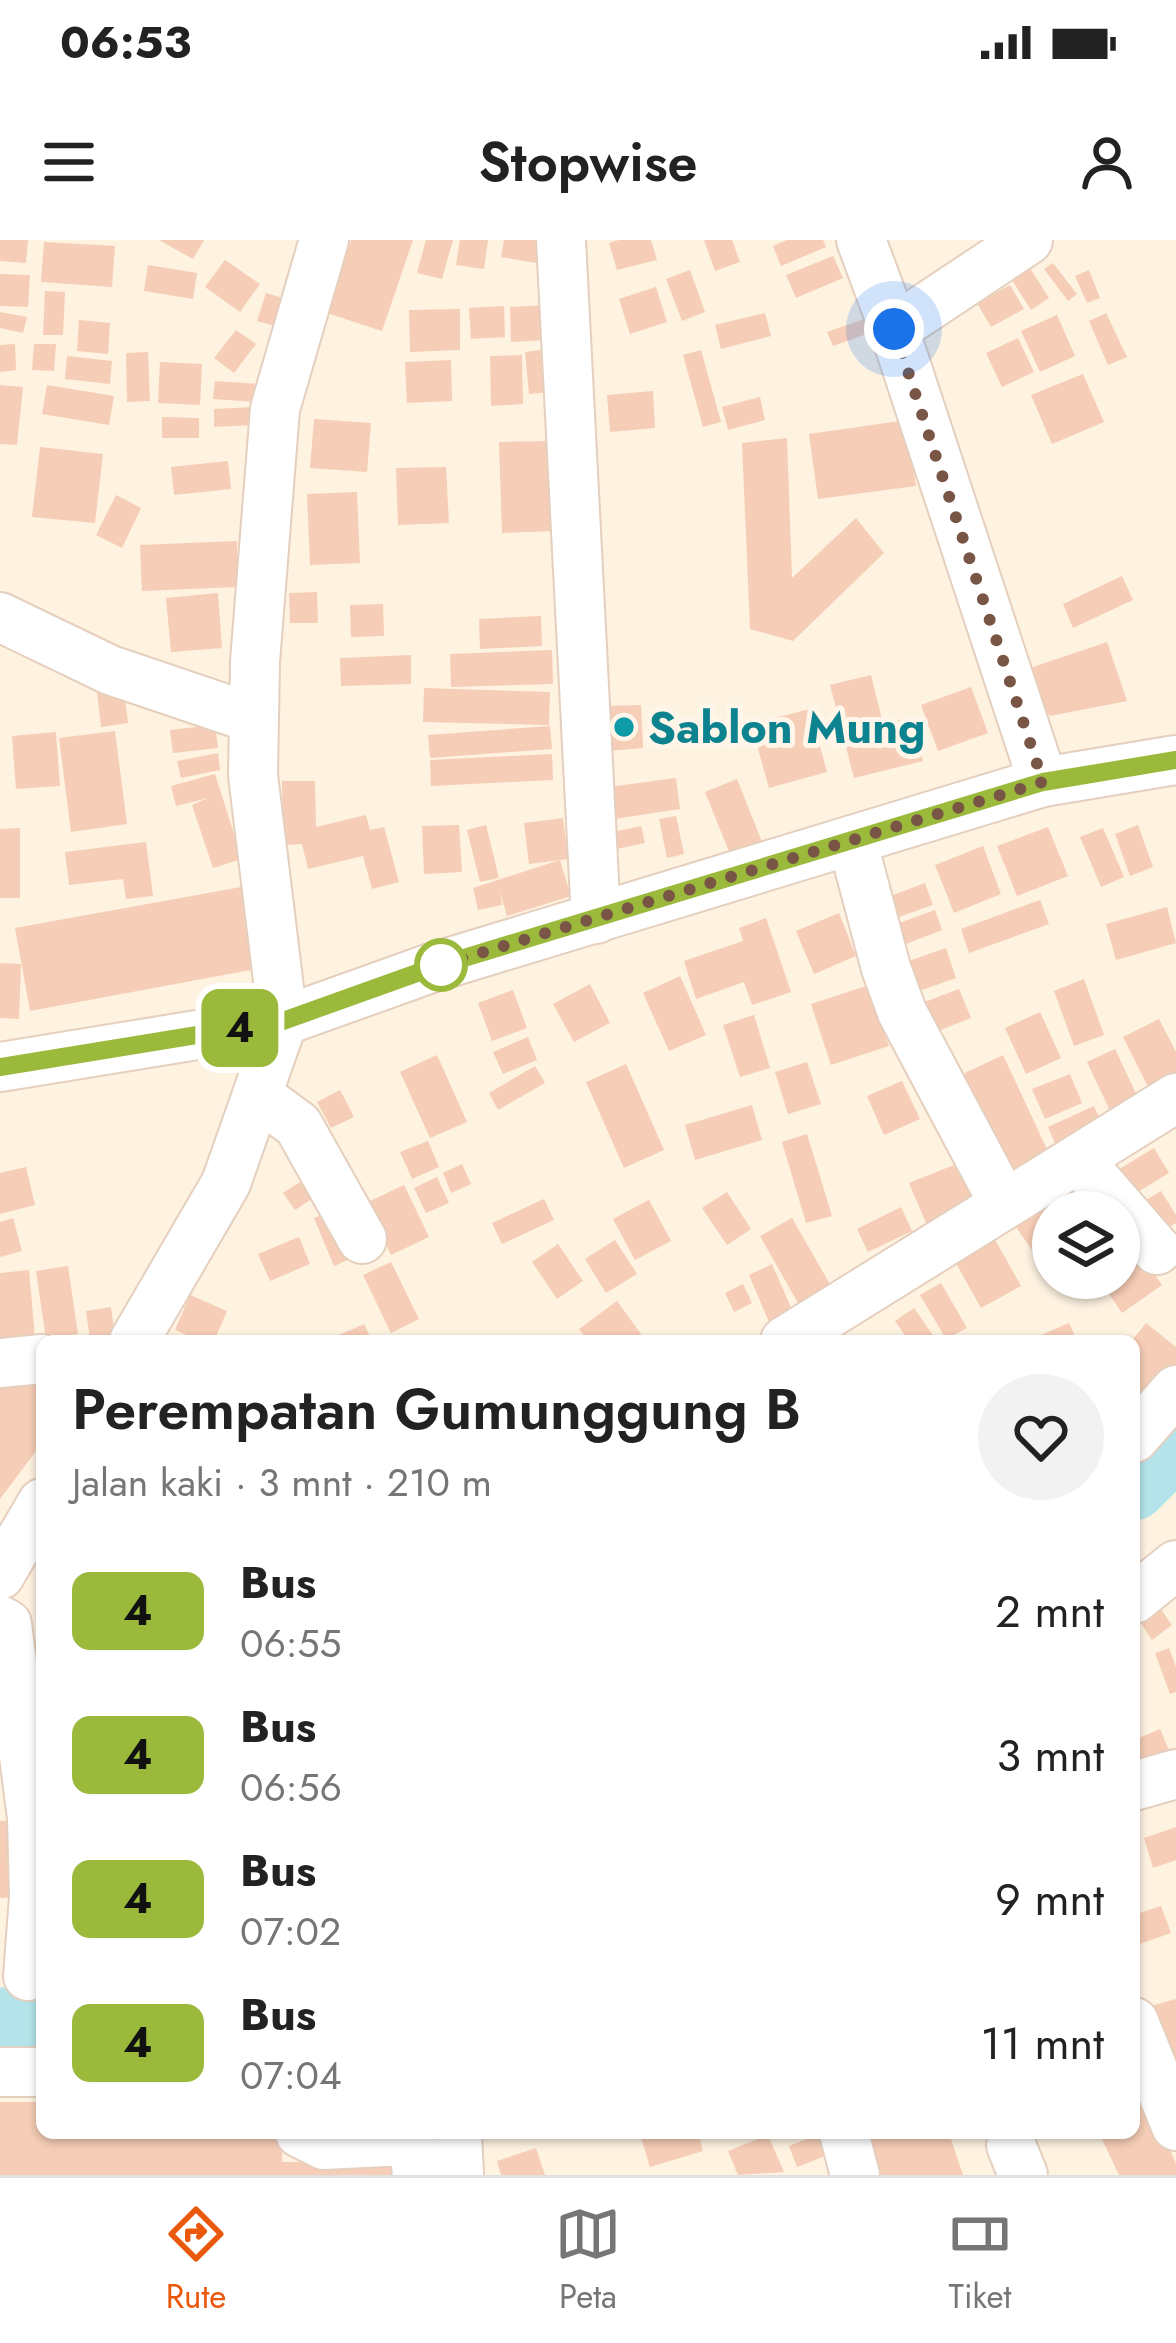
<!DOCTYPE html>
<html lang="id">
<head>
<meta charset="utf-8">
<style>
	body { margin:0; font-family:Jost,sans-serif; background:#f2f2f2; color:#222; height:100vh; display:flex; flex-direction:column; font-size:45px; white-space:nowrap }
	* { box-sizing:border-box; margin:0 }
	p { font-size:39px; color:#767676 }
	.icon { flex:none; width:66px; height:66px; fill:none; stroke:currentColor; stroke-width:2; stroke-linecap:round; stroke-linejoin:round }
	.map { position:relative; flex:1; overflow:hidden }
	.sheet { position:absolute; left:36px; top:1095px; width:1104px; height:804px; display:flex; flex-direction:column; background:#fff; border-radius:18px; box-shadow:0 3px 9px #0004 }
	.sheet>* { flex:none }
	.badge { padding:0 24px; border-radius:18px; font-size:42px; line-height:78px }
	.controls { position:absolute; left:1032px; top:951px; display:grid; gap:24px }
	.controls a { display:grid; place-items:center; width:108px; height:108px; border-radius:50%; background:#fff; box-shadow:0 3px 9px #0004; font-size:60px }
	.you { position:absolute; width:60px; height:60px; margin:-30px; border:9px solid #fff; border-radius:50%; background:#1a73e8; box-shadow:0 0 0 18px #1a73e833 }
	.map>.badge { position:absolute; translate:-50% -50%; box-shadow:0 0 0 6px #fff }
	.round { display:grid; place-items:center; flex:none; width:126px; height:126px; border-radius:63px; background:#f2f2f2 }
	.headline { display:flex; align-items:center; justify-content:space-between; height:204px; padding:0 36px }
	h1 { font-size:57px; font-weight:600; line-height:90px }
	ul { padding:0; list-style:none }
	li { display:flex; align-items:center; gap:36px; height:144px; padding:0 36px }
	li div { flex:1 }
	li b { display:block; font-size:45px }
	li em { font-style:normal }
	li .badge { min-width:132px; font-weight:700; text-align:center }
	.status { display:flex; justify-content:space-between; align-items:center; height:84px; padding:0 60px; background:#fff; direction:ltr }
	.status svg { height:33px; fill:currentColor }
	header { display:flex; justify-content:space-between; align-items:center; height:156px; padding:0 36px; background:#fff; font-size:54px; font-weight:600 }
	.menu { display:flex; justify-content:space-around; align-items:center; height:168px; border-top:3px solid #e0e0e0; background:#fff; font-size:33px; color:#767676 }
	.menu a { display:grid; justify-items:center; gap:6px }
	.menu .active { color:#ea580c }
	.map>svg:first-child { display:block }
</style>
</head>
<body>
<div class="status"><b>06:53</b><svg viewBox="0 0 49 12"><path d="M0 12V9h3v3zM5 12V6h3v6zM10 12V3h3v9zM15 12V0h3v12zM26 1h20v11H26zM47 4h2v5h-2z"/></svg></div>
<header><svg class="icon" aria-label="menu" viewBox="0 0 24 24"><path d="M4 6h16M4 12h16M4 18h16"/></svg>Stopwise<svg class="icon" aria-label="person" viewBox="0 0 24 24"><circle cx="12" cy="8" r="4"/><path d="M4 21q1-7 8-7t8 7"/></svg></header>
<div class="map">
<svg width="1176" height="1935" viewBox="0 0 1176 1935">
	<rect width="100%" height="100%" fill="#fef2e1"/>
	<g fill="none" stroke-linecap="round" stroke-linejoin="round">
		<g stroke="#b4e4ea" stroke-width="63">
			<polyline points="1134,1249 1176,1207"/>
			<polyline points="0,1779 42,1778"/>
		</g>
	</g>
	<g fill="#f6cdb6">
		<polygon points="0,0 28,0 26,23 0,21"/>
		<polygon points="159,0 204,0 193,19"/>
		<polygon points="351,0 413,0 382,91 327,73"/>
		<polygon points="426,0 453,0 442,39 417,33"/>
		<polygon points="460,0 488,0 484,29 456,25"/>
		<polygon points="504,0 546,0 542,24 501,17"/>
		<polygon points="619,0 651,0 657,20 617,30 609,3"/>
		<polygon points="704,0 732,0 740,22 715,31"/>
		<polygon points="787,0 823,0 826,7 781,26 773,6"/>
		<polygon points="44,2 115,6 112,47 41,42"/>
		<polygon points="833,16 843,38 796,58 786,35"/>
		<polygon points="225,20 260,44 240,72 205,47"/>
		<polygon points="1053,23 1077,54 1068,61 1044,29"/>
		<polygon points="148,25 197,33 193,59 144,51"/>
		<polygon points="1030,28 1049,58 1031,70 1012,40"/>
		<polygon points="690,30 705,72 682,81 666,39"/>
		<polygon points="1089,30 1100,58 1087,63 1075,36"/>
		<polygon points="0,34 30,35 28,67 0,66"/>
		<polygon points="1010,45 1024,69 991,87 977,63"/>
		<polygon points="656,47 667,82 630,94 619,59"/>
		<polygon points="45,51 65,52 63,95 43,95"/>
		<polygon points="266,53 286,59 278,87 257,81"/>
		<polygon points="546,65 547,100 511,102 510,67"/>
		<polygon points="504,66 505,97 471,99 469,68"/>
		<polygon points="460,69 460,110 410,112 409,70"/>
		<polygon points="0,72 27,77 23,93 0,88"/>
		<polygon points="765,73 771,96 721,109 715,85"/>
		<polygon points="1106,73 1127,117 1108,125 1089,81"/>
		<polygon points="1057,75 1075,116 1040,132 1021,91"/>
		<polygon points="870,77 875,91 833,106 827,92"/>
		<polygon points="79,80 110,83 108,114 77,111"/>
		<polygon points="236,90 256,104 234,133 214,118"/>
		<polygon points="1018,98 1034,132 1002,147 986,113"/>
		<polygon points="15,104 16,130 0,132 0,105"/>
		<polygon points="34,104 56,104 54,131 32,130"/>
		<polygon points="556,108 561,151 529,154 525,112"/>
		<polygon points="701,110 721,182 703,187 683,115"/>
		<polygon points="148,112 150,161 127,162 126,113"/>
		<polygon points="522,115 523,164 491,166 490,116"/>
		<polygon points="67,116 112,121 110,144 65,139"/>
		<polygon points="451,120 452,161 407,163 405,122"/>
		<polygon points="160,122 202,124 200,165 158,163"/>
		<polygon points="1083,134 1104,182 1052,204 1031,155"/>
		<polygon points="215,141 258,144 257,162 213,159"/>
		<polygon points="0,145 23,147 17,205 0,204"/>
		<polygon points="47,145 114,156 109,185 42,174"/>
		<polygon points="653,151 655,188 610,192 607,155"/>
		<polygon points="760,157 765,180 728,190 722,167"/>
		<polygon points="253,167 254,185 214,187 214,169"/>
		<polygon points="162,177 199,178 199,198 162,198"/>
		<polygon points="314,179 371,183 367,232 310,228"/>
		<polygon points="907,180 916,246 818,259 809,194"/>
		<polygon points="787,198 792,338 856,278 884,313 793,401 750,389 742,203"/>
		<polygon points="551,201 554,291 502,293 499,202"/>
		<polygon points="40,207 103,214 95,283 32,277"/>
		<polygon points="228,221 231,249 174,255 171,227"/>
		<polygon points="446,227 449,283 398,285 396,228"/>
		<polygon points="357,252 360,323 310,325 307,254"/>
		<polygon points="116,255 141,268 122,308 96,295"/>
		<polygon points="237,301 238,347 142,351 140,305"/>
		<polygon points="1122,336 1133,360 1073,388 1063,364"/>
		<polygon points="317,352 318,383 290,383 289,353"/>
		<polygon points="218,353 222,408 171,412 166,358"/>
		<polygon points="383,364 384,396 351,397 350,365"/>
		<polygon points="541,376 542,406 480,409 479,379"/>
		<polygon points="1107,402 1127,461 1050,476 1018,432"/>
		<polygon points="552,410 553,444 451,447 450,414"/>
		<polygon points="411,415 411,444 341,446 340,418"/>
		<polygon points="871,435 883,484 912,477 923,521 854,538 830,445"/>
		<polygon points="971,447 988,493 938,511 921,465"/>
		<polygon points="424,448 550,452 549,485 423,482"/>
		<polygon points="124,449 128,483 101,487 97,452"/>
		<polygon points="641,465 643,508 608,511 605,466"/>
		<polygon points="810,469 827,532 769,548 751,484"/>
		<polygon points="215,485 218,508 173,513 170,490"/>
		<polygon points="550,486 552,509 430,518 428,495"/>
		<polygon points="115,491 127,584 71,592 59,498"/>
		<polygon points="56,492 60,546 16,549 12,496"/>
		<polygon points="218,513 220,530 181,538 177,521"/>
		<polygon points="552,514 553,540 431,546 430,520"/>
		<polygon points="215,534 242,619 213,628 192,565 208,558 176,566 171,546"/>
		<polygon points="676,538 680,569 614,579 609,547"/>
		<polygon points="737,539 762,602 730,614 705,552"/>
		<polygon points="282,541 315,541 316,587 366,575 370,590 384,587 399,642 372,649 363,616 308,629 302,604 283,605"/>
		<polygon points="676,576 684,614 667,618 659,579"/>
		<polygon points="563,578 568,619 529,624 524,583"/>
		<polygon points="459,585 462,632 424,634 422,586"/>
		<polygon points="486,585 499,638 480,642 467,590"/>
		<polygon points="1138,585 1153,627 1130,636 1115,594"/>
		<polygon points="641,586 645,603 617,609 613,592"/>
		<polygon points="1048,587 1068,636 1017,656 997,606"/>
		<polygon points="20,588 20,658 0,658 0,589"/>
		<polygon points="1103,588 1124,637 1101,647 1080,597"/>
		<polygon points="146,602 153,656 126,659 123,639 69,645 65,612"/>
		<polygon points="983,606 1001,654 954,673 935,625"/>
		<polygon points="560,620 571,656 507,676 500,652 502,665 478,670 473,648"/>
		<polygon points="925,643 933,665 893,679 885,658"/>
		<polygon points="241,647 256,729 30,771 15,688"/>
		<polygon points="1040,660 1049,684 969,713 961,689"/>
		<polygon points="1167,667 1176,703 1116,720 1106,684"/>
		<polygon points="935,670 942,690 901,706 894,685"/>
		<polygon points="839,673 856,716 814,734 796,691"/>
		<polygon points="766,678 791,752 752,765 744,742 696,759 684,721 743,701 739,688"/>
		<polygon points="946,708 956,738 916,752 906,722"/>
		<polygon points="0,723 21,724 19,779 0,778"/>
		<polygon points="680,736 706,795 669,811 643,753"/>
		<polygon points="1084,739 1104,795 1074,806 1054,751"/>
		<polygon points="590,744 610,783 574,802 553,764"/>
		<polygon points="869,745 889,806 831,825 811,764"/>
		<polygon points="959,749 971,778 933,793 922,763"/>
		<polygon points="513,750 527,788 492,801 478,763"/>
		<polygon points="1040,772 1061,818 1026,834 1005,788"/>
		<polygon points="754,775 770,828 740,837 723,785"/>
		<polygon points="1159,779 1176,812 1176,842 1152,855 1123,797"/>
		<polygon points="528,797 537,820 503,834 493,812"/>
		<polygon points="1115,809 1141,864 1113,877 1087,822"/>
		<polygon points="437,815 467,882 430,898 400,832"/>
		<polygon points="1003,815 1053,922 1010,941 961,835"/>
		<polygon points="807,822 821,864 788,874 775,832"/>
		<polygon points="626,824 664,910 624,928 586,842"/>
		<polygon points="535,826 545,843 498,870 489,853"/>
		<polygon points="1070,834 1082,863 1045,879 1032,849"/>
		<polygon points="902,841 920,879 884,895 867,856"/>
		<polygon points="340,850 354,877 331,888 317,862"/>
		<polygon points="752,865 762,900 695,920 685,885"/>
		<polygon points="1094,866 1104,889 1058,910 1048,887"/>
		<polygon points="807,894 832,976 806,983 782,902"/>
		<polygon points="428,901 439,927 412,939 400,912"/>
		<polygon points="1154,908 1169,933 1118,964 1103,939"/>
		<polygon points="959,923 975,962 926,983 909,943"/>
		<polygon points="462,924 471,944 451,953 443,933"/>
		<polygon points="26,927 35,965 0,974 0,933"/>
		<polygon points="437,937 449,963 426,973 414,948"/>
		<polygon points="303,940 315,957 295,970 283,953"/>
		<polygon points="404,945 429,997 391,1015 366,963"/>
		<polygon points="1161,951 1176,975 1176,983 1154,996 1136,966"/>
		<polygon points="727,952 751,989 727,1005 702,968"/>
		<polygon points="1036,954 1053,978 1053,1013 1040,1022 1007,974"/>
		<polygon points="544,959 554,980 502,1004 492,983"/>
		<polygon points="649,960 671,1001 635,1020 613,979"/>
		<polygon points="901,967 912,991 868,1012 857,989"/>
		<polygon points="337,968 357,1016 334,1026 314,978"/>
		<polygon points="13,978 22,1011 0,1017 0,982"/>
		<polygon points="792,978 839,1060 807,1079 760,996"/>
		<polygon points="1119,983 1162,1045 1122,1073 1098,1038 1119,1038"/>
		<polygon points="988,987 1021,1046 981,1068 948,1009"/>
		<polygon points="299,997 310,1024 270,1041 258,1014"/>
		<polygon points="615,1000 637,1034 606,1053 585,1019"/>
		<polygon points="558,1004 583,1041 557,1059 532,1022"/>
		<polygon points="391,1022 419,1079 391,1093 363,1035"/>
		<polygon points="772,1024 796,1079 772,1089 749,1035"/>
		<polygon points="68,1026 78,1094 46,1099 36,1031"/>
		<polygon points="29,1030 35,1098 0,1101 0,1033"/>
		<polygon points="941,1043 967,1088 946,1099 920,1055"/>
		<polygon points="743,1044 752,1063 734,1072 725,1053"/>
		<polygon points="190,1055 227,1071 214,1101 200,1101 175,1090"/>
		<polygon points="617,1061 646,1101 588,1101 579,1089"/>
		<polygon points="111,1067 115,1095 90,1099 86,1071"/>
		<polygon points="914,1068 937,1101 909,1101 895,1081"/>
		<polygon points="1069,1083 1077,1101 1027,1101"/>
		<polygon points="1146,1083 1176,1107 1176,1128 1134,1180 1134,1098"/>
		<polygon points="364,1084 372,1101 325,1101"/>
		<polygon points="42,1141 42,1203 0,1259 0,1144"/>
		<polygon points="1160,1368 1172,1385 1152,1400 1140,1382"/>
		<polygon points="1169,1408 1176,1427 1176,1452 1170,1454 1155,1413"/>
		<polygon points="1160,1489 1172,1518 1141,1531 1134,1514 1134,1500"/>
		<polygon points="12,1580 18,1657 0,1658 0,1581"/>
		<polygon points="1176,1587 1176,1620 1153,1628 1144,1598"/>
		<polygon points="1161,1666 1171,1693 1134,1706 1134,1675"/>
		<polygon points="1176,1759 1176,1846 1175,1846 1151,1766"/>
		<polygon points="1150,1861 1176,1924 1176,1935 1119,1935 1099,1893 1134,1893 1134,1866"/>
		<polygon points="0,1862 42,1862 42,1893 282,1893 282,1922 409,1922 410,1935 0,1935"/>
		<polygon points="698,1893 703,1911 650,1927 640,1894"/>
		<polygon points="822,1893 836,1912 797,1927 789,1906"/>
		<polygon points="854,1893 949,1893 963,1935 869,1935"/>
		<polygon points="768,1895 784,1932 738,1935 728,1911"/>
		<polygon points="536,1908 545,1935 501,1935 497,1921"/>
	</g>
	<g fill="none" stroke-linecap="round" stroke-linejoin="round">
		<g stroke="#e5cfbe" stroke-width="52">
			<g id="minor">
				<polyline points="561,0 596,679"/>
				<polyline points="861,0 894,89 1043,542"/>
				<polyline points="894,89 1028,0"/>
				<polyline points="0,377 110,430 252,478"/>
				<polyline points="852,600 886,728 902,772 1004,964"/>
				<polyline points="0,827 283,781 431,728 1043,542 1176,520"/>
				<polyline points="257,855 298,885 362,999"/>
				<polyline points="1078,919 1157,1010"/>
				<polyline points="134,1101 226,943 283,781 253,535 255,422 275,169 324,0"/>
				<polyline points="785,1101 1176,858"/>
				<polyline points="0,1123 42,1119"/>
				<polyline points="1134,1198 1176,1150"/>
				<polyline points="0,1335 42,1263"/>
				<polyline points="1134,1359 1176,1325"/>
				<polyline points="0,1380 7,1384 32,1578 34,1657 28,1736"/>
				<polyline points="1134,1546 1176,1534"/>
				<polyline points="1134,1782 1176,1886"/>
				<polyline points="0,1832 42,1832"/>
				<polyline points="300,1893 324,1905 405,1901 415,1916 417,1935"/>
				<polyline points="457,1893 459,1935"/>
				<polyline points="844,1893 855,1935"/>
				<polyline points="1011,1905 1023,1935"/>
			</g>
		</g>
		<use href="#minor" stroke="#fff" stroke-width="48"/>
	</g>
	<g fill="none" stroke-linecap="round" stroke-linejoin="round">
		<g stroke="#fff" stroke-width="27">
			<polyline id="line" points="0,827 283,781 431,728 1043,542 1176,520"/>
		</g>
		<use href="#line" stroke="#9bba3b" stroke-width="18"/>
		<polyline stroke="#785545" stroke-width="12" stroke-dasharray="0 21.6" points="441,725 431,728 1043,542 894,89"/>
	</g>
	<circle fill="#0f9aa8" stroke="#fff6e9" stroke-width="4.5" cx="624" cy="487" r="12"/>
	<circle fill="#fff" stroke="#9bba3b" stroke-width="6" cx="441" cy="725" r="24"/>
	<g text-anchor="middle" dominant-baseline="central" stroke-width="10" stroke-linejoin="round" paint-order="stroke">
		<g font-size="45" font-weight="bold" fill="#0d838f" stroke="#fff6e9" text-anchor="start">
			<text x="648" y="487">Sablon Mung</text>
		</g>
	</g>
</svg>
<div class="controls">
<a><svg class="icon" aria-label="layers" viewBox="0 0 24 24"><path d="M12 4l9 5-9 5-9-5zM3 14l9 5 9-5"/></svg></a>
</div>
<div class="you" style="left:894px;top:89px"></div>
<b class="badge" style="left:240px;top:788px;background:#9bba3b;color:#111">4</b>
<section class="sheet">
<div class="headline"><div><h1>Perempatan Gumunggung B</h1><p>Jalan kaki · 3 mnt · 210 m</p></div><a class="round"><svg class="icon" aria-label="heart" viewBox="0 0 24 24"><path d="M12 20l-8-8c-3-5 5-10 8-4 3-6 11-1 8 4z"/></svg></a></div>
<ul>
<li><span class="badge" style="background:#9bba3b;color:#111">4</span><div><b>Bus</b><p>06:55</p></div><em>2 mnt</em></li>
<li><span class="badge" style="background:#9bba3b;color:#111">4</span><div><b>Bus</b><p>06:56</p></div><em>3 mnt</em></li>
<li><span class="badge" style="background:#9bba3b;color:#111">4</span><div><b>Bus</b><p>07:02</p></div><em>9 mnt</em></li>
<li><span class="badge" style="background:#9bba3b;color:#111">4</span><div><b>Bus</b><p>07:04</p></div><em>11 mnt</em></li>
</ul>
</section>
</div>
<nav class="menu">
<a class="active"><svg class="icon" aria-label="directions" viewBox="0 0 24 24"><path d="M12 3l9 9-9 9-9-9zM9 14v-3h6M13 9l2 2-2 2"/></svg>Rute</a>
<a><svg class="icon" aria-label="map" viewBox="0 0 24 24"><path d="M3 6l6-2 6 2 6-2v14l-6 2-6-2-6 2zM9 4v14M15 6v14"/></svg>Peta</a>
<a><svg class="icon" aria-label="tickets" viewBox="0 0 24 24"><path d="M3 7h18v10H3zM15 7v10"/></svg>Tiket</a>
</nav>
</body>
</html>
